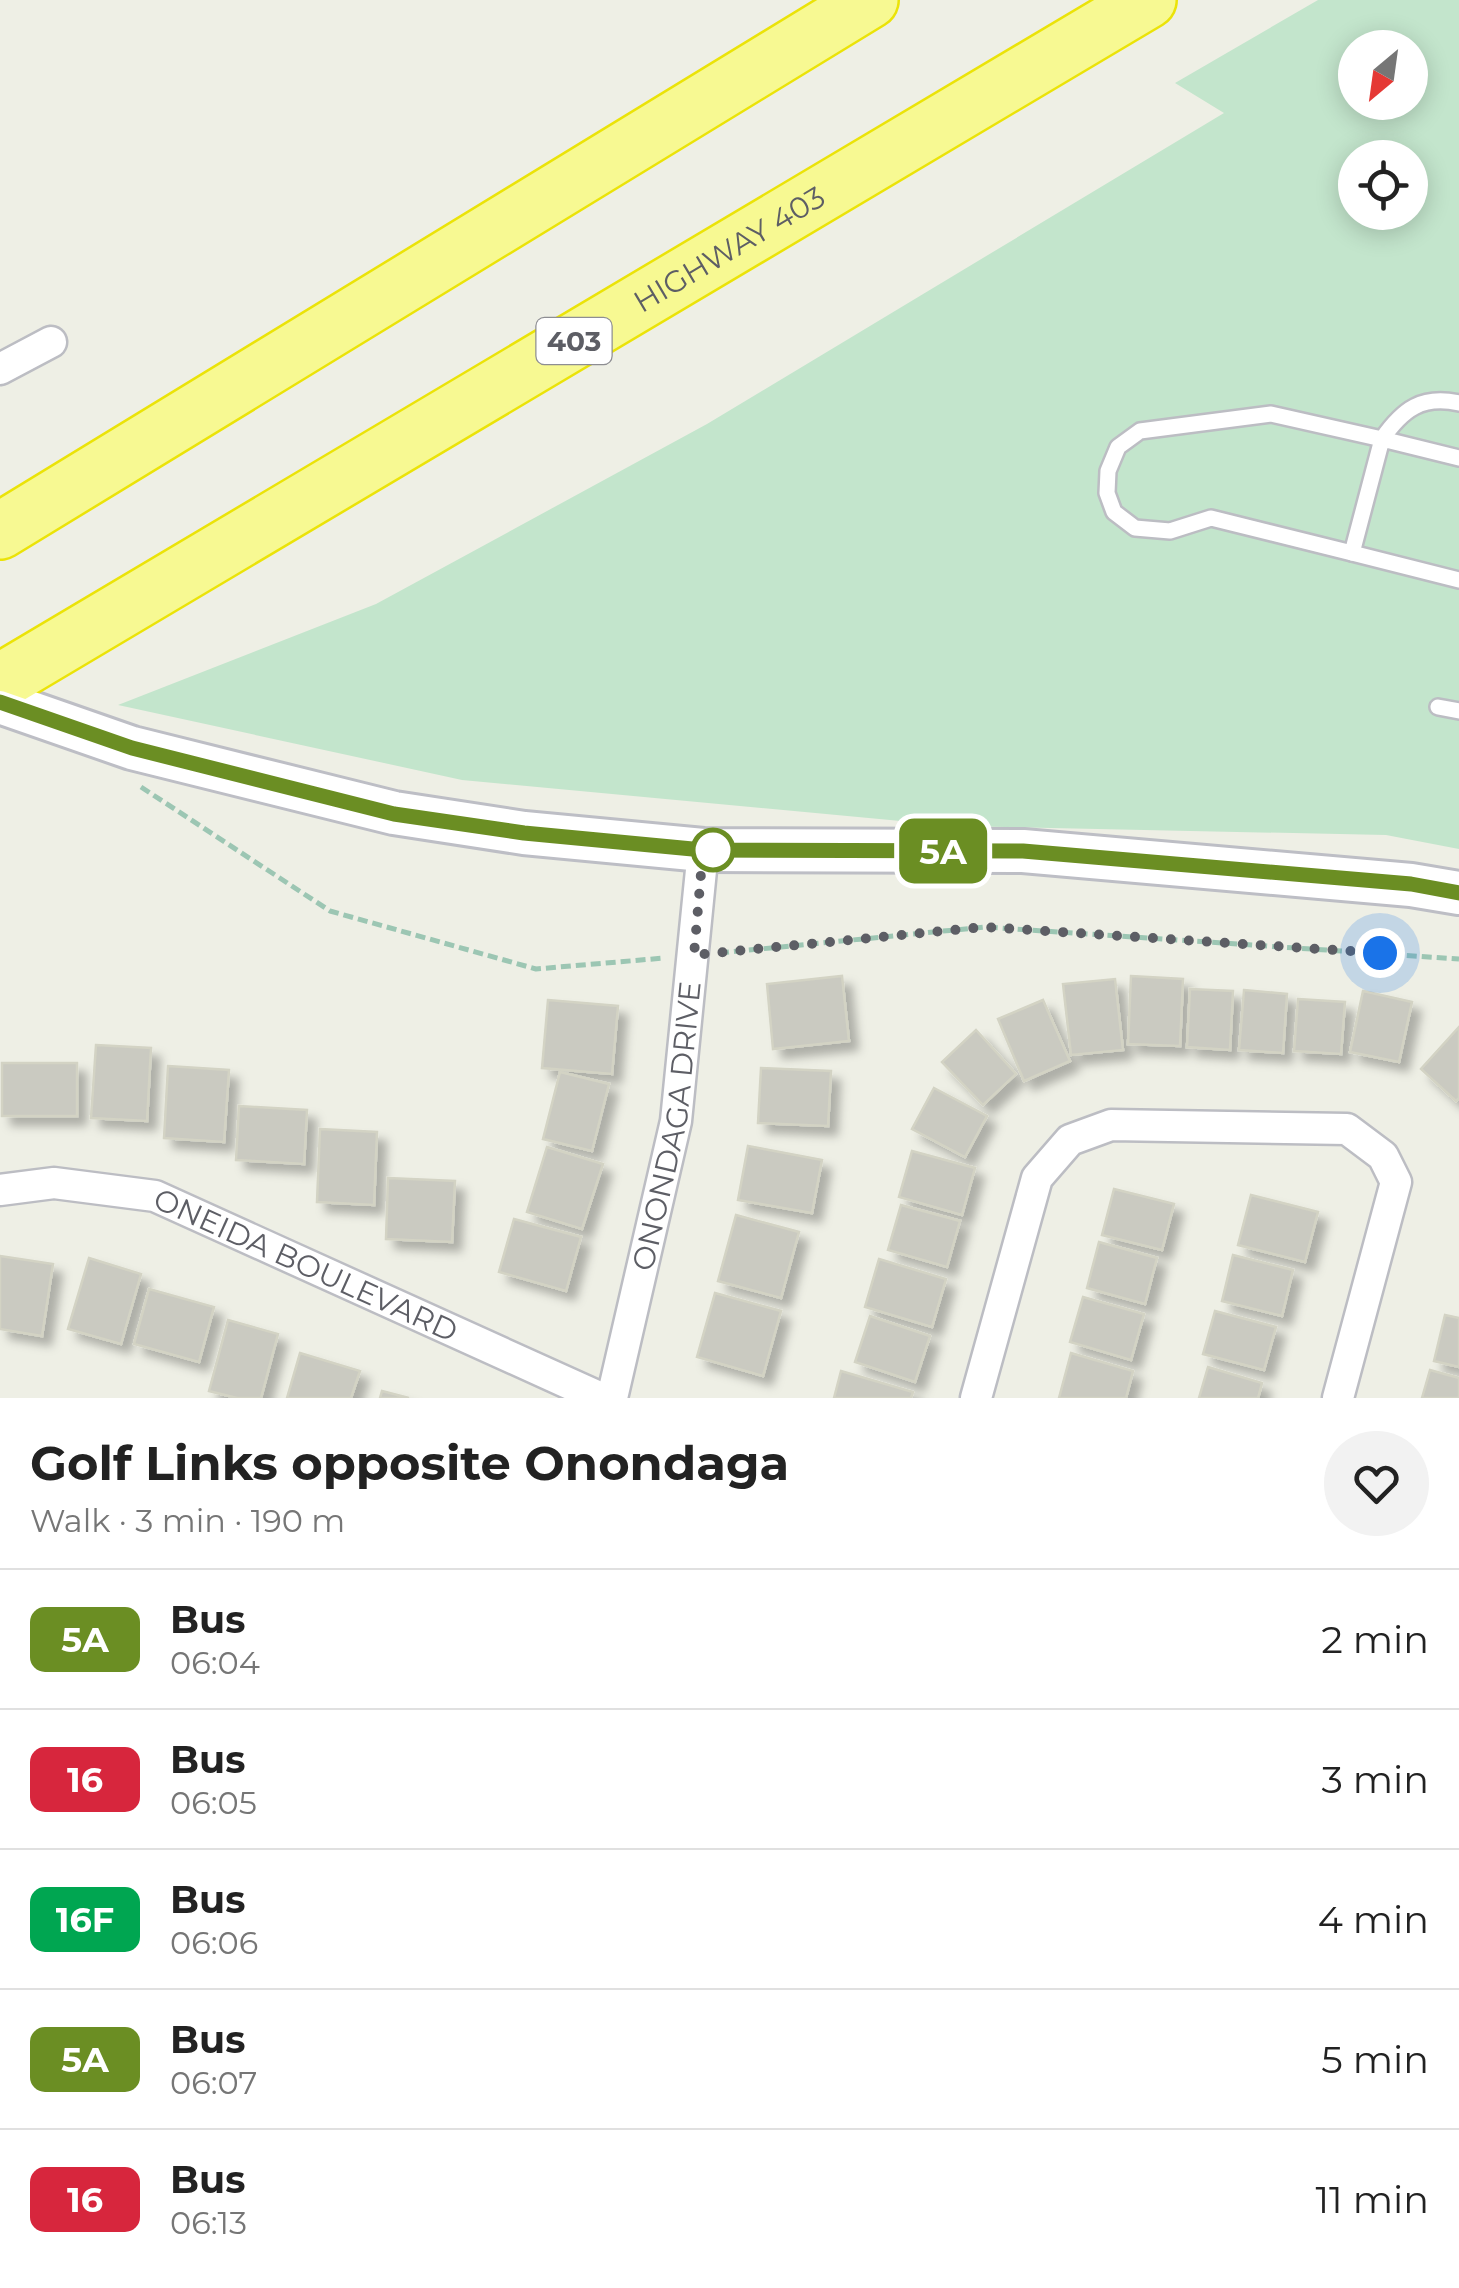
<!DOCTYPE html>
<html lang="en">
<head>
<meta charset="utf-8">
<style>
	body { margin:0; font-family:Montserrat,sans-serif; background:#f2f2f2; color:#222; height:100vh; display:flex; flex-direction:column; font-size:38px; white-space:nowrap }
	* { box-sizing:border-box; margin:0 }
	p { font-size:32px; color:#767676 }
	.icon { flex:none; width:55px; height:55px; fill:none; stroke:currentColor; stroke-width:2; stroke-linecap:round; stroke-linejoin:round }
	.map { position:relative; height:1398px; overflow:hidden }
	.drawer { display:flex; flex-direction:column; background:#fff; flex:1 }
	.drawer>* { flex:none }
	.badge { padding:0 20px; border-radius:15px; font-size:35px; line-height:65px }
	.needle { width:65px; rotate:209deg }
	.buttons { position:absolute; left:1338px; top:30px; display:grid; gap:20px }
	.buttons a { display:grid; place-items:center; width:90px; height:90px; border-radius:50%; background:#fff; box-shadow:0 5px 25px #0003; font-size:50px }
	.you { position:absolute; width:50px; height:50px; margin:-25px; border:8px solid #fff; border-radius:50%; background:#1a73e8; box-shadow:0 0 0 15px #1a73e833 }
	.map>.badge { position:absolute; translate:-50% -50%; box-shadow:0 0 0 5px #fff }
	.round { display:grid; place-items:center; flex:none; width:105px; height:105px; border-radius:52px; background:#f2f2f2 }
	.headline { display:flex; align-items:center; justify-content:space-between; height:170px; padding:0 30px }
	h1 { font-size:48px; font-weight:700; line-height:75px }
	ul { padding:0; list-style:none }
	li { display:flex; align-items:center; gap:30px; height:140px; padding:0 30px; border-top:2px solid #e0e0e0 }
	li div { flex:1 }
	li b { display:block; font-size:38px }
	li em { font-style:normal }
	li .badge { min-width:110px; font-weight:700; text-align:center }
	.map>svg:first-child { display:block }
</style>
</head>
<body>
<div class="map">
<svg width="1459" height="1398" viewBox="0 0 1459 1398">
	<defs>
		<filter id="shadow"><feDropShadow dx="9" dy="9" stdDeviation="5" flood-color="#0004"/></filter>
	</defs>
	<rect width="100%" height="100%" fill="#eeefe5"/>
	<path fill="#c3e5cc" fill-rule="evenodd" d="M1318,0H1459V849L1386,835L954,826L462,780L118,705L376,604L707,424L1224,113L1175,83ZM1355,48H1410V102H1355ZM1355,158H1410V212H1355Z"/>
	<g fill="#cacac1" stroke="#d3d3c4" stroke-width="2.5" filter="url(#shadow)">
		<polygon points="842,976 849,1041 773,1049 767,984"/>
		<polygon points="1131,976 1183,979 1180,1046 1128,1044"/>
		<polygon points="1115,979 1123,1050 1071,1055 1063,984"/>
		<polygon points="1190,989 1233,991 1230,1050 1187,1047"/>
		<polygon points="1244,990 1287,994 1283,1053 1239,1050"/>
		<polygon points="1363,991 1412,1002 1399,1062 1350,1052"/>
		<polygon points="1298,999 1345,1002 1341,1054 1294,1051"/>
		<polygon points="548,1000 618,1006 612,1074 542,1068"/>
		<polygon points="1043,1000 1070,1061 1024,1081 998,1019"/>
		<polygon points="1459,1027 1459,1098 1456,1101 1421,1069"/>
		<polygon points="976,1030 1016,1074 983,1105 942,1062"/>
		<polygon points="96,1045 151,1048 147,1121 91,1118"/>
		<rect x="2" y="1063" width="75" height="53"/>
		<polygon points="168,1066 229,1070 224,1142 164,1138"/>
		<polygon points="761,1068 831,1071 828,1126 758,1123"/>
		<polygon points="560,1072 609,1084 592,1151 543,1139"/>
		<polygon points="934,1088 987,1116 965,1157 912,1129"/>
		<polygon points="239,1106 307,1110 304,1164 236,1160"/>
		<polygon points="320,1129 377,1132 374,1205 317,1202"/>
		<polygon points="748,1146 822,1160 812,1213 738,1200"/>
		<polygon points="547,1147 603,1164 582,1229 527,1212"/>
		<polygon points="912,1151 975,1168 962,1215 899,1197"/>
		<polygon points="388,1178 455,1181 452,1242 386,1239"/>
		<polygon points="1114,1189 1174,1204 1162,1250 1102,1235"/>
		<polygon points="1251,1195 1318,1212 1305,1262 1238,1245"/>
		<polygon points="901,1205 960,1221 947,1267 888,1250"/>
		<polygon points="736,1215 799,1232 781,1298 718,1281"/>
		<polygon points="514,1219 581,1237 566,1291 499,1272"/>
		<polygon points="1099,1242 1157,1258 1145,1304 1087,1288"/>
		<polygon points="1233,1255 1293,1270 1282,1316 1222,1301"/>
		<polygon points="0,1256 53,1264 42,1336 0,1329"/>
		<polygon points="89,1258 141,1274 121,1344 68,1329"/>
		<polygon points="879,1259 946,1279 932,1327 865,1307"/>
		<polygon points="149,1289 214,1307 199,1362 134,1344"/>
		<polygon points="715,1293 781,1311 763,1376 697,1357"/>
		<polygon points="1083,1297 1144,1314 1131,1360 1070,1342"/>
		<polygon points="1215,1311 1276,1327 1264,1370 1203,1354"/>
		<polygon points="1445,1315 1459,1318 1459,1367 1434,1361"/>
		<polygon points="870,1316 930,1336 915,1382 855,1362"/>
		<polygon points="228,1320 278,1334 261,1398 237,1398 209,1391"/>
		<polygon points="300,1353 360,1371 351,1398 287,1398"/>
		<polygon points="1071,1353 1133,1371 1126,1398 1059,1398"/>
		<polygon points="1208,1367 1262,1383 1258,1398 1199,1398"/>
		<polygon points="1430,1370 1459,1378 1459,1398 1422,1398"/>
		<polygon points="841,1371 913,1392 911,1398 834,1398"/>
		<polygon points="382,1391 409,1398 380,1398"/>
	</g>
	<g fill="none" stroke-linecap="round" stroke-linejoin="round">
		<g stroke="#bcbdc3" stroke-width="20">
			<g id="service">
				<polyline points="1459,458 1382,439 1352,553 1459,580"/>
				<path d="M1352,553L1211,518L1170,531L1135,528L1114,512L1107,493L1108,471L1118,447L1140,431L1271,414L1382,439C1403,409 1422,395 1459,403"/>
				<polyline points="1438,707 1459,711"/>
			</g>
		</g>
		<g stroke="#bcbdc3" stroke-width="35">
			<g id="minor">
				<polyline points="0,369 51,342"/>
				<path id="s1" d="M0,1190L54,1183L155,1196L601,1398"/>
				<path id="s2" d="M612,1398L676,1121L703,850"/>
				<polyline points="976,1398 1037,1178 1070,1140 1111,1125 1347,1129 1383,1156 1396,1182 1338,1398"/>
			</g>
		</g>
		<g stroke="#bdbec5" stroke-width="48">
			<polyline id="secondary" points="0,702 132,748 394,813 524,833 703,850 1023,851 1411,885 1459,893"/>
		</g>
		<g stroke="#ebe308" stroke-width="60">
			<g id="motorway">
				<polyline points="0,531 870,0"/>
				<path id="s3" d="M0,682L1148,0"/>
			</g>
		</g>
		<g stroke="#9cc6b3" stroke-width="5" stroke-dasharray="10 5" stroke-linecap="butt">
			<polyline points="141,787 330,911 536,969 664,958"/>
			<polyline points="719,953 985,927 1459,959"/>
		</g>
		<use href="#service" stroke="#fff" stroke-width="15"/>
		<use href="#minor" stroke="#fff" stroke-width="30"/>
		<use href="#secondary" stroke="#fff" stroke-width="42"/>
		<use href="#motorway" stroke="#f7f992" stroke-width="55"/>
	</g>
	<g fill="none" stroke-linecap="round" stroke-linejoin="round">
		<g stroke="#fff" stroke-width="22">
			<polyline id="line" points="0,702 132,748 394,814 524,833 703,850 1023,851 1411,884 1459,893"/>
		</g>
		<use href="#line" stroke="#6b8e23" stroke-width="15"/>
		<polyline stroke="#5d5e65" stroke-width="10" stroke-dasharray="0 18" points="713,850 703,850 694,955 985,927 1380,953"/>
	</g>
	<circle fill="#fff" stroke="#6b8e23" stroke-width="5" cx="713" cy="850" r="20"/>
	<g text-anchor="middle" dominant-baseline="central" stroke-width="8" stroke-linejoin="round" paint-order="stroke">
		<rect fill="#fff" stroke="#8e8e93" stroke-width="2.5" x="536.5" y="318" width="75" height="46" rx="8"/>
		<g font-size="28" font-weight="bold" fill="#5d5e65">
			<text x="574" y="341">403</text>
		</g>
		<g font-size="30" fill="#5d5e65" stroke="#fff">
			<text stroke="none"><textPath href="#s3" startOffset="848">HIGHWAY 403</textPath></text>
			<text stroke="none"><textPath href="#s2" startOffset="278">ONONDAGA DRIVE</textPath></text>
			<text stroke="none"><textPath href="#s1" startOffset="322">ONEIDA BOULEVARD</textPath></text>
		</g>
	</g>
</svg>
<div class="buttons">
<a><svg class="needle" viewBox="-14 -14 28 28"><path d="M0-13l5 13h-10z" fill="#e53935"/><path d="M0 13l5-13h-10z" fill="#767676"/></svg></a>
<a><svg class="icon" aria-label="locate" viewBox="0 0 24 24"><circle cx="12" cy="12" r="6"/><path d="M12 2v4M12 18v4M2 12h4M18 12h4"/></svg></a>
</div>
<div class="you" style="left:1380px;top:953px"></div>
<b class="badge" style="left:943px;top:851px;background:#6b8e23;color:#fff">5A</b>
</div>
<section class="drawer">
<div class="headline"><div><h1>Golf Links opposite Onondaga</h1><p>Walk · 3 min · 190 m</p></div><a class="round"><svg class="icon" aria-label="heart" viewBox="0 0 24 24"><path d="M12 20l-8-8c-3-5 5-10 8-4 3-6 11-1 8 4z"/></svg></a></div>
<ul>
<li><span class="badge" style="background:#6b8e23;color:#fff">5A</span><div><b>Bus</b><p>06:04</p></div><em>2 min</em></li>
<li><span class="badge" style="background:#d7263d;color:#fff">16</span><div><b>Bus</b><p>06:05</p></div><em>3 min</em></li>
<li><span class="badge" style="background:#00a651;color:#fff">16F</span><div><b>Bus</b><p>06:06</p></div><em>4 min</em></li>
<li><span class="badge" style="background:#6b8e23;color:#fff">5A</span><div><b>Bus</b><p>06:07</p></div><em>5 min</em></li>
<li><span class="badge" style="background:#d7263d;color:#fff">16</span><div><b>Bus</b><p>06:13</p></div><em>11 min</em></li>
</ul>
</section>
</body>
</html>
